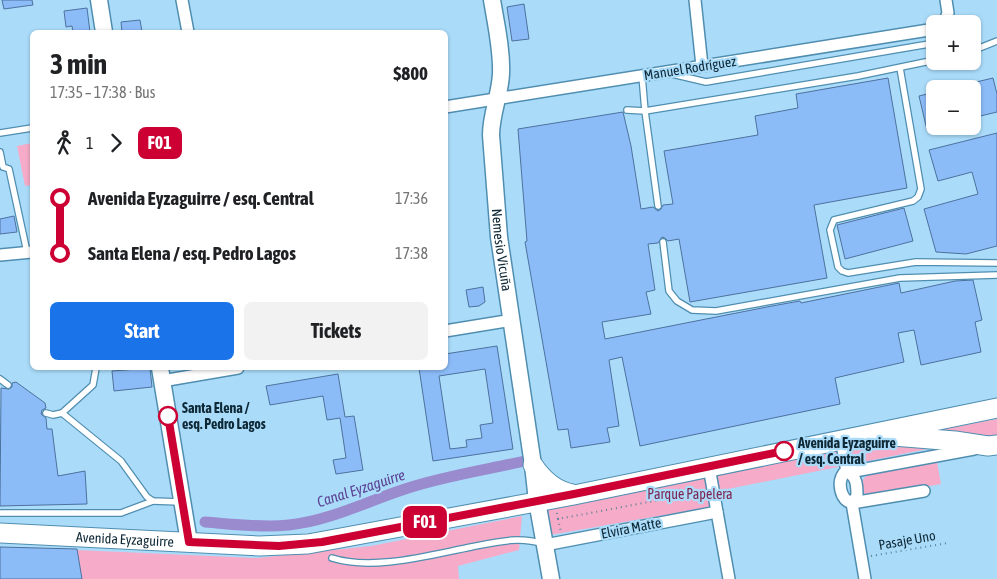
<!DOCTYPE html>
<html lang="en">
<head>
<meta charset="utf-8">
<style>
	body { margin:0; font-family:"Asap Condensed",sans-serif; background:#f2f2f2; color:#202124; height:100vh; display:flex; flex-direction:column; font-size:19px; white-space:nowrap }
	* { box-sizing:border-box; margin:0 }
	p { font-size:16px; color:#757577 }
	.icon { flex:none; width:28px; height:28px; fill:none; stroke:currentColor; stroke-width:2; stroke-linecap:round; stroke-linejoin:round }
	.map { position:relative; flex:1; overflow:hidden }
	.drawer { position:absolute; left:30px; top:30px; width:418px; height:340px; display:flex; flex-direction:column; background:#fff; border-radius:8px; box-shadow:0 1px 4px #0004 }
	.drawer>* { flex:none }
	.badge { padding:0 10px; border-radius:8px; font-size:18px; line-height:32px }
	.fabs { position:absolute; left:926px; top:15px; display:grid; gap:10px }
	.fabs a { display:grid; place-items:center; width:55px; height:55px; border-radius:8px; background:#fff; box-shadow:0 1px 4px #0004; font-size:25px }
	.map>.badge { position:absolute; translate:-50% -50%; box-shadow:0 0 0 2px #fff }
	.legs { display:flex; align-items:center; gap:8px; height:55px; padding:0 20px; font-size:16px }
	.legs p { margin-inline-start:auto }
	.overview { display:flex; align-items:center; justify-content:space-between; height:85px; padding:0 20px }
	h1 { font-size:28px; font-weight:700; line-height:38px }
	.primary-button { display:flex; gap:10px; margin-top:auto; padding:10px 20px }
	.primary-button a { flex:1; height:58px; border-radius:8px; background:#1a73e8; color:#fff; font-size:20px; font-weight:700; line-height:58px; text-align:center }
	.primary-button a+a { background:#f2f2f2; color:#202124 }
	ul { padding:0 20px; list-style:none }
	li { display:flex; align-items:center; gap:18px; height:55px; font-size:19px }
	li i { display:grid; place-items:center; width:8px; height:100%; margin:0 6px; background:currentColor }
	li i::after { content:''; width:12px; height:12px; margin:-6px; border:4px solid; border-radius:50%; background:#fff }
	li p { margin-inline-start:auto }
	li:first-child i { background:linear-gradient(#0000 50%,currentColor 0) }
	li:last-child i { background:linear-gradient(currentColor 50%,#0000 0) }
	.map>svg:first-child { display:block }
</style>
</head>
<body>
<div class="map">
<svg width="997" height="579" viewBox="0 0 997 579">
	<rect width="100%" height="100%" fill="#aadcfa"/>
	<g fill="#f6acc9">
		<polygon points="32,143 32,185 25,186 17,146"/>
		<polygon points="997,419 997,435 708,493 711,507 550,535 544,504"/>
		<polygon points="937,462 941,484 865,498 862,481 868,474"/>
		<polygon points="522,516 519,550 458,566 459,579 82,579 77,550 257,558 371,546"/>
	</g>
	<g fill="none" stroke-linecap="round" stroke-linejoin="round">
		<path stroke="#9a8ace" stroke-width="11" d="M205,522C232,524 261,528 289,525C329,521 368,501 405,489C444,476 485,470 525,461"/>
	</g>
	<g fill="#8cbcf8" stroke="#4d719e" fill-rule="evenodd">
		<polygon points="2,0 32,0 33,5 4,9"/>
		<polygon points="524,4 529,39 512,41 507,7"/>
		<polygon points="87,8 90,32 73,32 72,26 66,27 64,11"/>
		<polygon points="140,20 142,32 122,32 121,22"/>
		<polygon points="888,78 907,188 814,205 827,278 690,302 679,239 668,241 665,238 662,237 658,243 648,244 655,290 646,292 651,314 602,322 605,339 772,306 800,301 801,303 899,283 901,293 955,281 973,280 982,320 975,322 981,352 921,365 914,330 898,333 904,362 835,378 840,404 640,446 622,357 609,360 619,426 607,428 610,442 571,448 568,429 558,430 525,242 527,241 518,129 623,112 631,146 641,209 653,207 658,211 661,209 663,205 673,204 664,151 758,135 755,116 798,108 796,94"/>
		<polygon points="993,78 997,94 997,112 972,118 972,83"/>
		<polygon points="935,92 935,128 927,130 919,96"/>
		<polygon points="997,133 997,246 966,254 936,252 924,209 978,194 972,172 938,181 929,150"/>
		<polygon points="904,208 913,241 845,259 837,225"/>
		<polygon points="14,216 17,232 0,234 0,219"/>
		<polygon points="483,287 485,302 479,306 469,307 466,290"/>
		<path d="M497,346L513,449L433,461L419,368H445V354ZM485,369L493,423L480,425L482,438L466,440L467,447L450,449L439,376Z"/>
		<polygon points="150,368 152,387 114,391 112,371"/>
		<polygon points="338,374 345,417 354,416 363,470 336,474 333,460 346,458 340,418 327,420 323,396 270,405 266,386"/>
		<polygon points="16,382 45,403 46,408 42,410 41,414 46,418 47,429 52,429 58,476 85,471 87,504 0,506 1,388 9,389 12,387 12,383"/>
		<polygon points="0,547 77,549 82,579 0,579"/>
	</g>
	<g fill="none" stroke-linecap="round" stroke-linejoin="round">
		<g stroke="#508eb0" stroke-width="8">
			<g id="lane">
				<polyline points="972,51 997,41"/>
				<polyline points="900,68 921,189 918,197 913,201 834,220 830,230 838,267 842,271 848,273 916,262 997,263"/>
				<polyline points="672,74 706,82 935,43"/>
				<polyline points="642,76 645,111 658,206"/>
				<polyline points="627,110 645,111 858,76 935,60"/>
				<polyline points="0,133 32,128"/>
				<polyline points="0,152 3,167 9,169 27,252"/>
				<polyline points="663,242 669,291 677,301 692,310 716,311 900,278 997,275"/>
				<polyline points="0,379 8,385"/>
				<polyline points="46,413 53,415 62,413 121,461 147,497 153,501 180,502"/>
				<polyline points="62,413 93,385 96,368"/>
				<polyline points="0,513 121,513 153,501"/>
				<path d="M332,558C373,571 430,555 471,547C496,542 519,536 543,544"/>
			</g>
		</g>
		<g stroke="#508eb0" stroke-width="14">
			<g id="street">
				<polyline points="182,0 188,32"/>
				<polyline points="695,0 702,66"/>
				<polyline points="944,24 948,13 946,0"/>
				<polyline points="445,107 935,29"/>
				<polyline points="0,255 32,252"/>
				<polyline points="445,331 512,320"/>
				<polyline points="162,381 238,368"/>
				<polyline points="841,439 847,472"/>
				<polyline points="709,467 729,579"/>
				<path d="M847,472C857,476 857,486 857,496L852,503"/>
				<path d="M852,503C840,500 837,482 844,473L974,449"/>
				<polyline points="852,503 865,579"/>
				<polyline points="852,503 924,491"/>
				<polyline points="545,545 717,512"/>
			</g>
		</g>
		<g stroke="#508eb0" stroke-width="19">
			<g id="secondary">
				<polyline points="99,0 104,32"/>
				<path id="s1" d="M492,0C496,24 502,50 501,74C500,95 491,114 491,135L499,237L533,465L537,501L551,579"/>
				<polyline points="160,368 189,542"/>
			</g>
		</g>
		<g stroke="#508eb0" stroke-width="21">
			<g id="primary">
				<polyline points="893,436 955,441 988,446 997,445"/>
				<path d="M533,465C543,480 555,491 573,494"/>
				<path id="s2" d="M0,533L259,546L308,544L574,495L997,408"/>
			</g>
		</g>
		<g stroke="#5b8196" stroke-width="2" stroke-dasharray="1 4" stroke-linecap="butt">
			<polyline points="557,513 558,519 702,492 702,494"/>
			<polyline points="558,519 561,532"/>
			<polyline points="871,556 948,543"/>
		</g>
		<use href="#lane" stroke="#fff" stroke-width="5.5"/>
		<use href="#street" stroke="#fff" stroke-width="11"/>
		<use href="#secondary" stroke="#fff" stroke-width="16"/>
		<use href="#primary" stroke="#fff" stroke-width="19"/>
	</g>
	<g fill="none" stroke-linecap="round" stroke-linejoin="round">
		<g stroke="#fff" stroke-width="11">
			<polyline id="line-1" points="168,416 189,542 279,546 322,542 574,494 784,451"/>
		</g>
		<use href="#line-1" stroke="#c03" stroke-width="8"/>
	</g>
	<g fill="#fff" stroke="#c03" stroke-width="2.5">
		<circle cx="168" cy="416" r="9"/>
		<circle cx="784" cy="451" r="9"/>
	</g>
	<g text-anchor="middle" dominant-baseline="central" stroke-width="4.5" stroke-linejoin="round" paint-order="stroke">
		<g font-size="14" fill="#0e2836" stroke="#aadcfa">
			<text transform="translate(690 68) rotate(-9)">Manuel Rodríguez</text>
			<text stroke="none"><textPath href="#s1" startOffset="252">Nemesio Vicuña</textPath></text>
			<text transform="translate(631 528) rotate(-11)">Elvira Matte</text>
			<text stroke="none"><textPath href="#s2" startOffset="125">Avenida Eyzaguirre</textPath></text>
			<text transform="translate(907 540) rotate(-10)">Pasaje Uno</text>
		</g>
		<g font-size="14" font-weight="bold" fill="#0e2836" stroke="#aadcfa" text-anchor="start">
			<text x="182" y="408">Santa Elena /<tspan x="182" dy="16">esq. Pedro Lagos</tspan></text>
			<text x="798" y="443">Avenida Eyzaguirre<tspan x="798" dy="16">/ esq. Central</tspan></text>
		</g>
		<g font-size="14" fill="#7e2550" stroke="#aadcfa">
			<text x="690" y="494">Parque Papelera</text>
		</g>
		<g font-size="15" font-style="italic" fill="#5b4295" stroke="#aadcfa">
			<text transform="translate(361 488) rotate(-18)">Canal Eyzaguirre</text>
		</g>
	</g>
</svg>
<div class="fabs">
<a>+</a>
<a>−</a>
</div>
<b class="badge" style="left:425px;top:522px;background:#c03;color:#fff">F01</b>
<section class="drawer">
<div class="overview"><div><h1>3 min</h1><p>17:35 – 17:38 · Bus</p></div><b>$800</b></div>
<div class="legs"><svg class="icon" aria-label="walk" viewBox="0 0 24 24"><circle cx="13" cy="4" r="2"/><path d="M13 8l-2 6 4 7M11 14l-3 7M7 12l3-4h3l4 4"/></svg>1<svg class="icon" aria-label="forward" viewBox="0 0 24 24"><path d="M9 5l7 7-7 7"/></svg><b class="badge" style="background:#c03;color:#fff">F01</b></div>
<ul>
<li><i style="color:#c03"></i><b>Avenida Eyzaguirre / esq. Central</b><p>17:36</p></li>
<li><i style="color:#c03"></i><b>Santa Elena / esq. Pedro Lagos</b><p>17:38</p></li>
</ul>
<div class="primary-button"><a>Start</a><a>Tickets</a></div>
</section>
</div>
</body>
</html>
